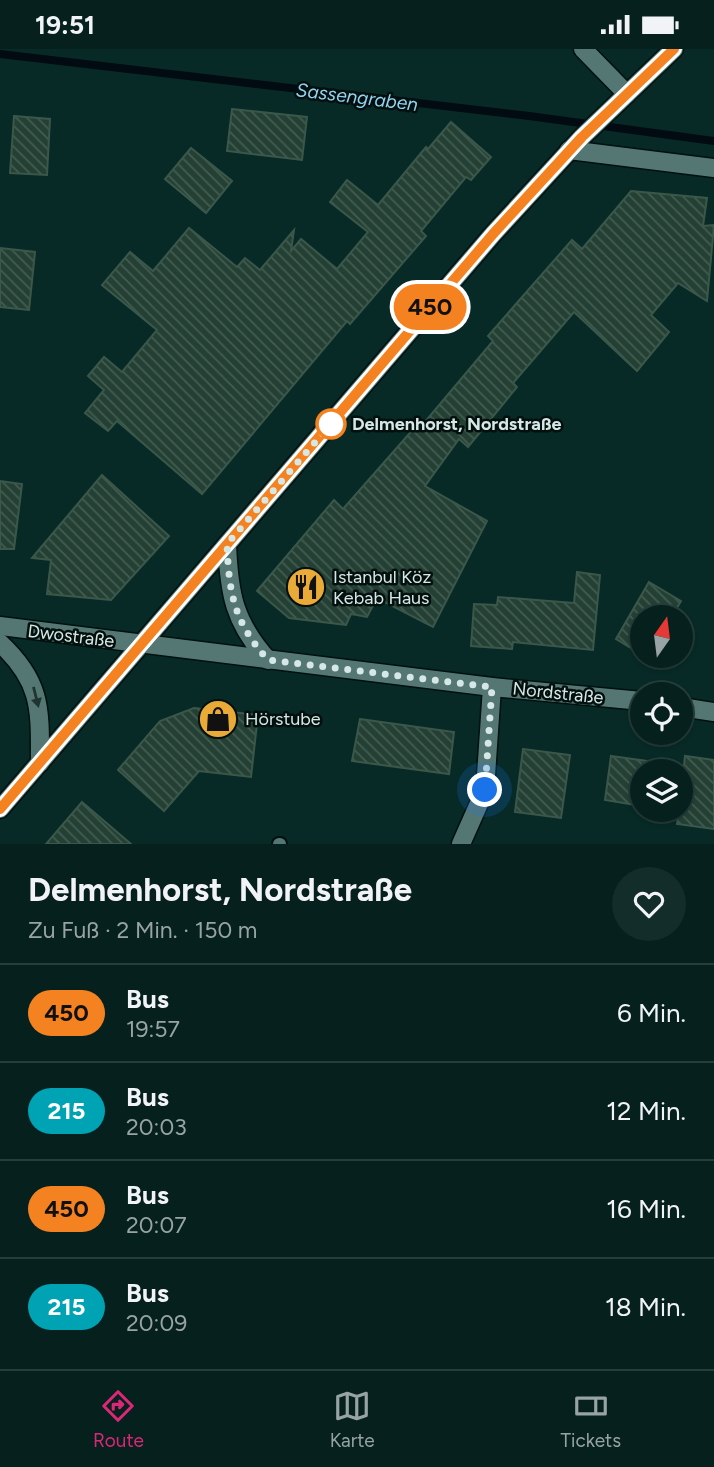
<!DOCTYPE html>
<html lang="de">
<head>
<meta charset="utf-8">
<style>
	body { margin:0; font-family:Figtree,sans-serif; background:#132d2a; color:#f1f3f6; height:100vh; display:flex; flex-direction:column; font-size:26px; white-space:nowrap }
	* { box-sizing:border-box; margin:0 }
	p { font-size:23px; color:#97a3a4 }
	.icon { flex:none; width:38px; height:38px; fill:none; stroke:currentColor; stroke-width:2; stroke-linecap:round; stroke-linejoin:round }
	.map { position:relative; height:795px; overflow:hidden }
	.details { display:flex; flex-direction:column; background:#05201d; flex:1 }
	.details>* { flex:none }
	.badge { padding:0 14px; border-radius:23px; font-size:24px; line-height:46px }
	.needle { width:46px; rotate:14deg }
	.buttons { position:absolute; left:630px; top:556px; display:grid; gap:14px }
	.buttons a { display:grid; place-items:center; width:63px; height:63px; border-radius:50%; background:#05201d; box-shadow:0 2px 5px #0004,0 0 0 2px #263e3b; font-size:35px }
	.you { position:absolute; width:35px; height:35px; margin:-18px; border:5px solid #fff; border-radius:50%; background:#1a73e8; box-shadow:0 0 0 10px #1a73e833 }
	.map>.badge { position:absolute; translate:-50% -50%; box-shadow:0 0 0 4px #fff }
	.round { display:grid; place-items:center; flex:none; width:74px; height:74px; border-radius:37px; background:#132d2a }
	.summary { display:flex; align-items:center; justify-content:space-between; height:119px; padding:0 28px }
	h1 { font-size:33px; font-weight:700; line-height:52px }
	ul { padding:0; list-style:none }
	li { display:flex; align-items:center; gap:21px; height:98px; padding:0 28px; border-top:2px solid #263e3b }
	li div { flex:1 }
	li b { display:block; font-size:26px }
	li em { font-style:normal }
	li .badge { min-width:77px; font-weight:700; text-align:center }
	.status { display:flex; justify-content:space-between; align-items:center; height:49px; padding:0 35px; background:#05201d; direction:ltr }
	.status svg { height:19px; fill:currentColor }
	.menu { display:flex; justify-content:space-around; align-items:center; height:98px; border-top:2px solid #263e3b; background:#05201d; font-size:19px; color:#97a3a4 }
	.menu a { display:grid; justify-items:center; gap:4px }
	.menu .active { color:#db2777 }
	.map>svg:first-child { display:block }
</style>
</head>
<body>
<div class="status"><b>19:51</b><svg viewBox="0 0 49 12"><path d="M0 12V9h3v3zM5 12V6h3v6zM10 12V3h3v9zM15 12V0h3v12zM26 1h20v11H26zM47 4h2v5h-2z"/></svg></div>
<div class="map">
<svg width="714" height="795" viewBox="0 0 714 795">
	<defs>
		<pattern id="building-back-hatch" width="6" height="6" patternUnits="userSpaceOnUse" patternTransform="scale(1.75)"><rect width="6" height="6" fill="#244034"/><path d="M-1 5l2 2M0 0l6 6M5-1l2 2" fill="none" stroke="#435c51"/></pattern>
	</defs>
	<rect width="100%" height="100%" fill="#072a27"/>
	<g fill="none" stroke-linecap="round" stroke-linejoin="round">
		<polyline stroke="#020b11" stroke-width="8" points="0,5 529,67 714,92"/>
	</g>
	<g fill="url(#building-back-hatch)" stroke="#3b574a" stroke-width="2">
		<polygon points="232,60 307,68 302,111 227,102"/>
		<polygon points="14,67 50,70 47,126 10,124"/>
		<polygon points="451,73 491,108 471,131 466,128 421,182 426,187 350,275 347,272 202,445 117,372 108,382 85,364 104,341 88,327 104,308 122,323 157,281 102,236 130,203 153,222 189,179 237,218 245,209 260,221 294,181 291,202 301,190 337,220 368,183 330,153 347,131 378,156 426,98 428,100"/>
		<polygon points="191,99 232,132 206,164 165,130"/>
		<polygon points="631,142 707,149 703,177 714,176 707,252 678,234 651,266 669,283 637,322 574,263 513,334 517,338 468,398 459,390 425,437 487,472 433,578 377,549 367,568 351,565 346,576 289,569 257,542 334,451 343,460 416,377 419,380 493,292 488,287 572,191 582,200"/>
		<polygon points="0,199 35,203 29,261 0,258"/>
		<polygon points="102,426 169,487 111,551 47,545 51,511 32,509"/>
		<polygon points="0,432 22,435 14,500 0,500"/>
		<polygon points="577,523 600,526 593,601 513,593 512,600 471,597 474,555 497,556 498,548 574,554"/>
		<polygon points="649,533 681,552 671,569 642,569 642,606 616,590"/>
		<polygon points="194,659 258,666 251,728 199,722 164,762 118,721 160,672"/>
		<polygon points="360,670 454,683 449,725 352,712"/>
		<polygon points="523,700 570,706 561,769 515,763"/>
		<polygon points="611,707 684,717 685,707 714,711 714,780 677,775 679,762 675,761 681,761 681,723 642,723 642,757 605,751"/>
		<polygon points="82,753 131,795 46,795"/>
	</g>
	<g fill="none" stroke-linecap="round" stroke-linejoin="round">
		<g stroke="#00110f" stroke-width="16">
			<polyline id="lane" points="279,795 280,795"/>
		</g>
		<g stroke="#00110f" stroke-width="21">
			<g id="street">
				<polyline points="583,0 627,45"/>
				<polyline points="569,101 714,119"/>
				<polyline points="461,795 485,741 492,638"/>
			</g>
		</g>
		<g stroke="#00110f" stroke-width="21">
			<g id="secondary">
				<path d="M227,495C229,545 234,573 268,611"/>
				<polyline points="0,577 492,638 642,652"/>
				<path d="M0,594C42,633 40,660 40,714"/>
				<polyline points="681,658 714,663"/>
				<polyline points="0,760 493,185 582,88 674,0"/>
			</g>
		</g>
		<use href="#lane" stroke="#557773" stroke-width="12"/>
		<use href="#street" stroke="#557773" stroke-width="18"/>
		<use href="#secondary" stroke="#557773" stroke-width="18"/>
	</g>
	<defs><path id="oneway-solid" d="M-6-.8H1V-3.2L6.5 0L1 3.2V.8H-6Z" transform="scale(1.75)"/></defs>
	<use fill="#203431" href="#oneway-solid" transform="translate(36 648) rotate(76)"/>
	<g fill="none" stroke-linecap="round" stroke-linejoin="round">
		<g stroke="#fff" stroke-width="16">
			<polyline id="line" points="0,760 493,185 582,88 674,0"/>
		</g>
		<use href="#line" stroke="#f58220" stroke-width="10"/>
		<path stroke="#d5e8e5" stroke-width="7" stroke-dasharray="0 12.6" d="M331,375L227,495C229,545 234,573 268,611L492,638L485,741"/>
	</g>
	<defs>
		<g id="restaurant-disc" transform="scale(2.0125)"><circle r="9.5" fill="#eaaa38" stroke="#04100e"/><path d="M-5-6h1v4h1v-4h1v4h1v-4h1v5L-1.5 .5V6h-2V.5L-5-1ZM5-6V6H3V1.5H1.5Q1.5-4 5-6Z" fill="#111"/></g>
		<g id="shop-disc" transform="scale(2.0125)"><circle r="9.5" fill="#eaaa38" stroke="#04100e"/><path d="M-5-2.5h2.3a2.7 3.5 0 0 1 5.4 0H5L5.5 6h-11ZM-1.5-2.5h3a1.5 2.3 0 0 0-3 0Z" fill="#111"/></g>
	</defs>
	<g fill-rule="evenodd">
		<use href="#restaurant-disc" x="306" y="538"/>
		<use href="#shop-disc" x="218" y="670"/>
	</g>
	<circle fill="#fff" stroke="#f58220" stroke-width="3.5" cx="331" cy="375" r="14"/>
	<g text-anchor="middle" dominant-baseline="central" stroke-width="5" stroke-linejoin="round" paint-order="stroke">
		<g font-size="18" font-weight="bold" fill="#d5e8e5" stroke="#04100e" text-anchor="start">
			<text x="352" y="375">Delmenhorst, Nordstraße</text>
		</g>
		<g font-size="18" fill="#d5e8e5" stroke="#04100e" text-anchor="start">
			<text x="333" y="528">Istanbul Köz<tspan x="333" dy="21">Kebab Haus</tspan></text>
			<text x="245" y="670">Hörstube</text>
		</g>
		<g font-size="18" fill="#d5e8e5" stroke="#04100e">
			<text transform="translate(71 587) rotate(7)">Dwostraße</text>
			<text transform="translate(558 644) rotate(6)">Nordstraße</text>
		</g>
		<g font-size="19" font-style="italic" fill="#92d3f4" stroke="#04100e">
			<text transform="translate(357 48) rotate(7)">Sassengraben</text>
		</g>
	</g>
</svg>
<div class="buttons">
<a><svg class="needle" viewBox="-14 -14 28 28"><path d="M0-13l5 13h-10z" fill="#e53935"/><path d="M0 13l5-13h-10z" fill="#97a3a4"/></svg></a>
<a><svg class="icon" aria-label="locate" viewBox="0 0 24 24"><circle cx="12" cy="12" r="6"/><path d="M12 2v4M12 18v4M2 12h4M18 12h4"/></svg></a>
<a><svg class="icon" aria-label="layers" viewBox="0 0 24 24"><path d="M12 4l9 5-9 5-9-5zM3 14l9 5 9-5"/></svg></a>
</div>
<div class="you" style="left:485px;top:741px"></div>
<b class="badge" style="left:430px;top:258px;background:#f58220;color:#111">450</b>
</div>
<section class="details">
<div class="summary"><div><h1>Delmenhorst, Nordstraße</h1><p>Zu Fuß · 2 Min. · 150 m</p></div><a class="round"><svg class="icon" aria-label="heart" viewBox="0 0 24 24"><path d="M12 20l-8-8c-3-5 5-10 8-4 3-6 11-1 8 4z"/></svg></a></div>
<ul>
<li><span class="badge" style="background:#f58220;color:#111">450</span><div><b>Bus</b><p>19:57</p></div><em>6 Min.</em></li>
<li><span class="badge" style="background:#00a3b4;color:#fff">215</span><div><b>Bus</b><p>20:03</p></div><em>12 Min.</em></li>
<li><span class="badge" style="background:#f58220;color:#111">450</span><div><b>Bus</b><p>20:07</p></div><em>16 Min.</em></li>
<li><span class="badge" style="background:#00a3b4;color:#fff">215</span><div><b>Bus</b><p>20:09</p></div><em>18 Min.</em></li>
</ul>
</section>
<nav class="menu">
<a class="active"><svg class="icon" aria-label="directions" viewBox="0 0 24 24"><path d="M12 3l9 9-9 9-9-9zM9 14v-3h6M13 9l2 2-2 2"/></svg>Route</a>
<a><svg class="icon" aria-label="map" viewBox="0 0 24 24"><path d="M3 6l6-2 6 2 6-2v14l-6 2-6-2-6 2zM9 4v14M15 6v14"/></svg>Karte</a>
<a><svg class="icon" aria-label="tickets" viewBox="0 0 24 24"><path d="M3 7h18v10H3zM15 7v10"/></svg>Tickets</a>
</nav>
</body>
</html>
